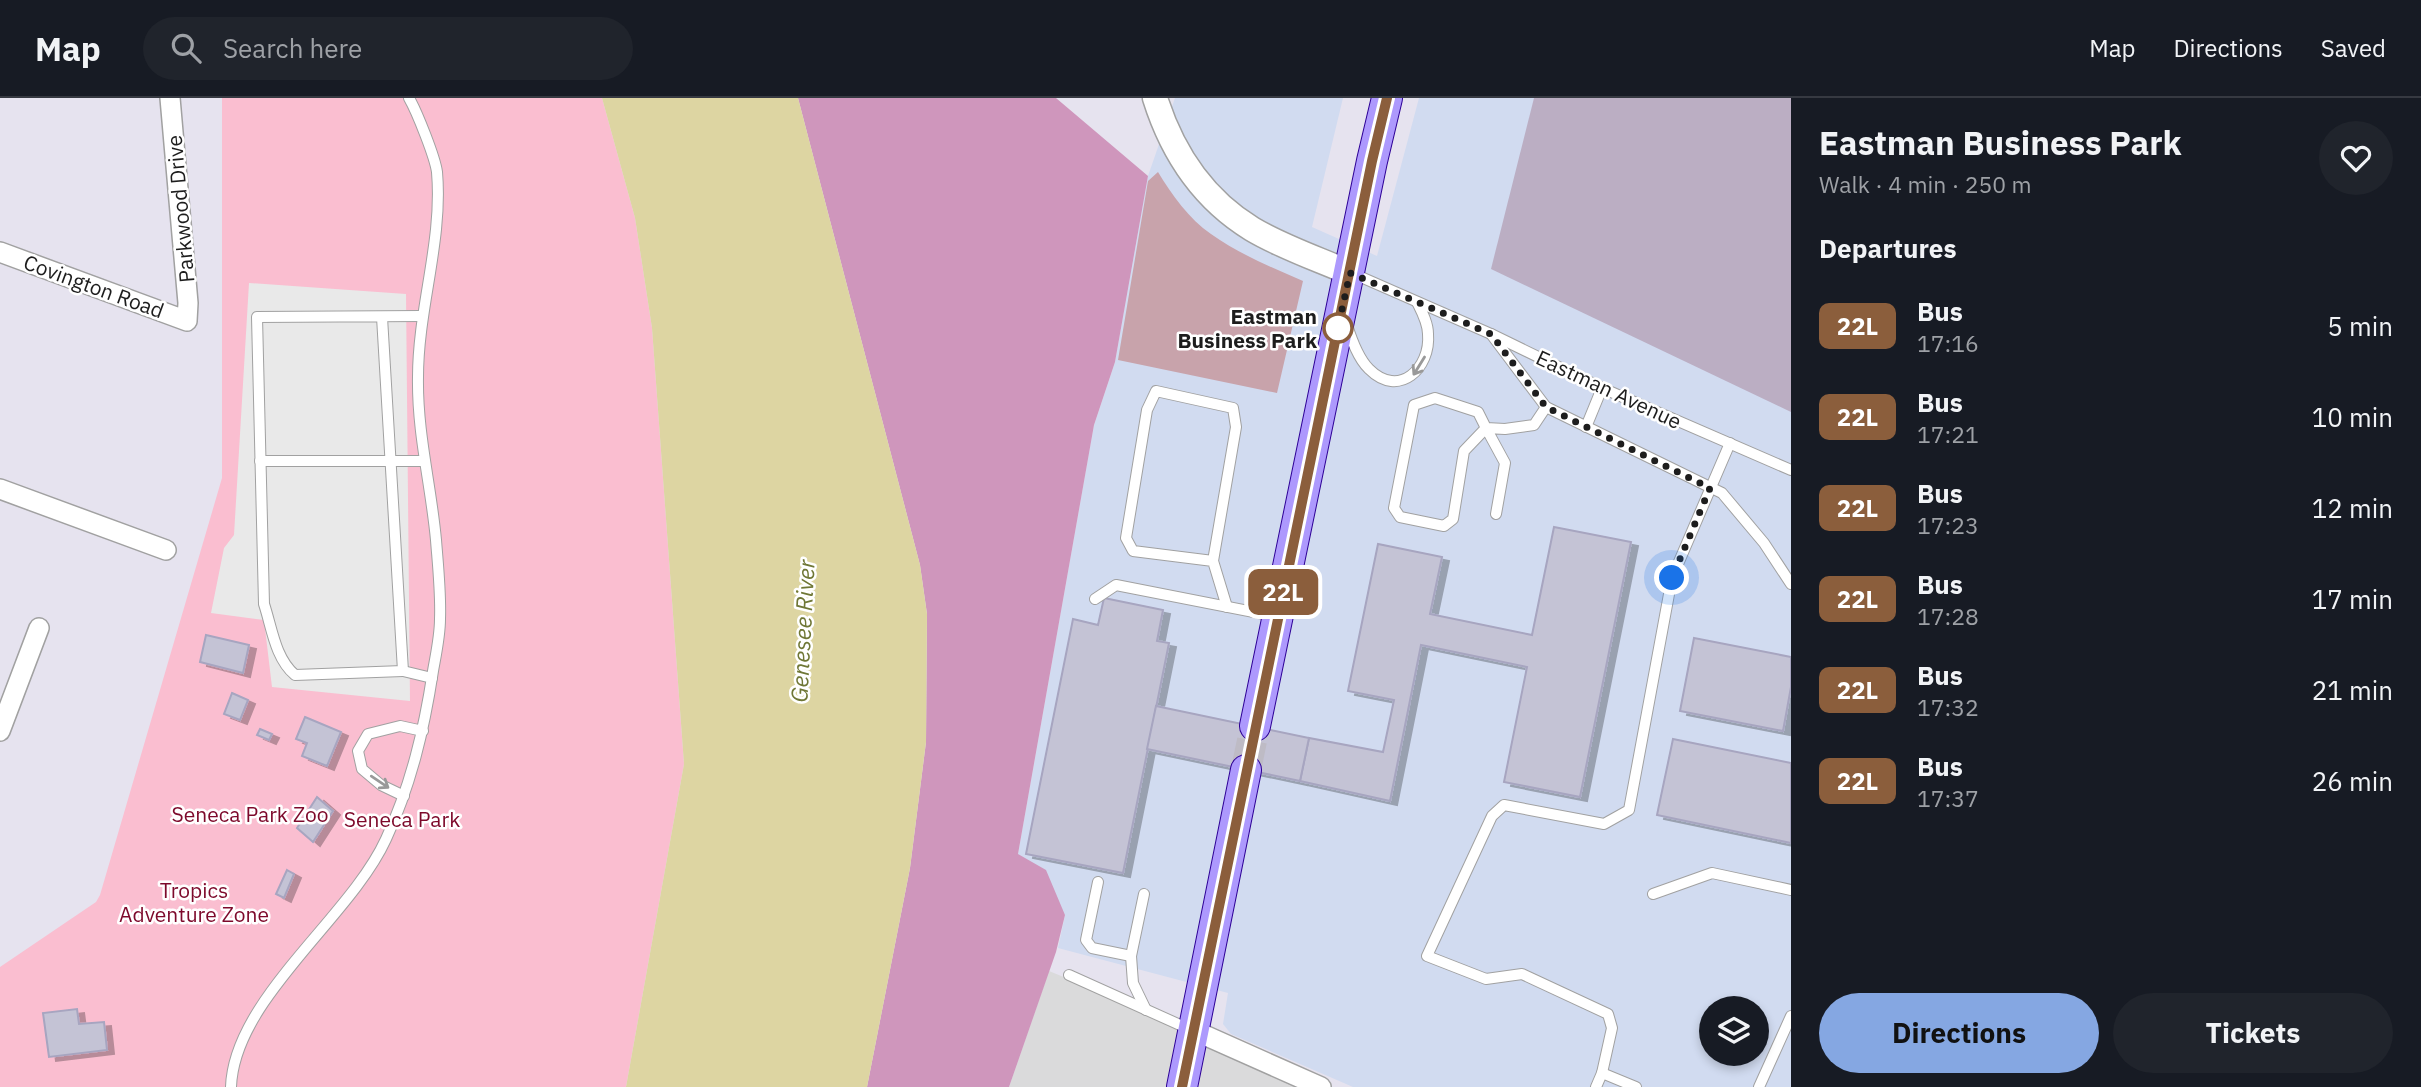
<!DOCTYPE html>
<html lang="en">
<head>
<meta charset="utf-8">
<style>
	body { margin:0; font-family:"IBM Plex Sans",sans-serif; background:#20242c; color:#f1f3f6; height:100vh; display:flex; flex-direction:column; font-size:26px; white-space:nowrap }
	* { box-sizing:border-box; margin:0 }
	p { font-size:23px; color:#9ea1a6 }
	.icon { flex:none; width:38px; height:38px; fill:none; stroke:currentColor; stroke-width:2; stroke-linecap:round; stroke-linejoin:round }
	.map { position:relative; flex:1; overflow:hidden }
	.panel { display:flex; flex-direction:column; background:#171b24; width:630px }
	.panel>* { flex:none }
	.badge { padding:0 14px; border-radius:10px; font-size:24px; line-height:46px }
	.tools { position:absolute; left:1699px; top:898px; display:grid; gap:14px }
	.tools a { display:grid; place-items:center; width:70px; height:70px; border-radius:50%; background:#171b24; box-shadow:0 4px 10px #0003; font-size:35px }
	.you { position:absolute; width:35px; height:35px; margin:-18px; border:5px solid #fff; border-radius:50%; background:#1a73e8; box-shadow:0 0 0 10px #1a73e833 }
	.map>.badge { position:absolute; translate:-50% -50%; box-shadow:0 0 0 4px #fff }
	h2 { padding:0 28px; font-size:26px; line-height:63px }
	.round { display:grid; place-items:center; flex:none; width:74px; height:74px; border-radius:37px; background:#20242c }
	.summary { display:flex; align-items:center; justify-content:space-between; height:119px; padding:0 28px }
	h1 { font-size:33px; font-weight:700; line-height:52px }
	.cta { display:flex; gap:14px; margin-top:auto; padding:14px 28px }
	.cta a { flex:1; height:80px; border-radius:42px; background:#85a7e2; color:#111; font-size:28px; font-weight:700; line-height:80px; text-align:center }
	.cta a+a { background:#20242c; color:#f1f3f6 }
	ul { padding:0; list-style:none }
	li { display:flex; align-items:center; gap:21px; height:91px; padding:0 28px }
	li div { flex:1 }
	li b { display:block; font-size:26px }
	li em { font-style:normal }
	li .badge { min-width:77px; font-weight:700; text-align:center }
	header { display:flex; align-items:center; gap:42px; box-sizing:border-box; height:98px; padding:0 35px; background:#171b24; border-bottom:2px solid #363941 }
	header strong { font-size:33px }
	nav { display:flex; gap:38px; margin-inline-start:auto; font-size:24px }
	.search { width:490px; height:63px; background:#20242c; display:flex; align-items:center; gap:18px; box-sizing:border-box; padding:0 24px; border-radius:38px; color:#9ea1a6; font-size:26px }
	main { display:flex; flex:1; min-height:0 }
	.map>svg:first-child { display:block }
</style>
</head>
<body>
<header>
<strong>Map</strong>
<div class="search"><svg class="icon" aria-label="search" viewBox="0 0 24 24"><circle cx="10" cy="10" r="6"/><path d="M15 15l6 6"/></svg>Search here</div>
<nav><a>Map</a><a>Directions</a><a>Saved</a></nav>
</header>
<main>
<div class="map">
<svg width="1791" height="989" viewBox="0 0 1791 989">
	<defs>
		<filter id="shadow"><feDropShadow dx="7" dy="4" stdDeviation="0" flood-color="#0004"/></filter>
	</defs>
	<rect width="100%" height="100%" fill="#e6e3ef"/>
	<polygon fill="#dadadb" points="1049,873 1193,932 1323,989 1009,989"/>
	<path fill="#d1dbf0" fill-rule="evenodd" d="M1175,0H1343L1312,129L1377,158L1419,0H1791V989H1353L1231,936L1223,926L1228,895L1058,850L1065,817L1018,756L1094,327L1115,264L1148,78ZM1712,910H1757V956H1712Z"/>
	<polygon fill="#bbaec3" points="1534,0 1791,0 1791,314 1491,171"/>
	<polygon fill="#cf96bc" points="798,0 1056,0 1148,78 1115,264 1094,327 1018,756 1046,772 1065,817 1056,854 1009,989 867,989 910,770 926,644 927,516 920,467"/>
	<path fill="#c8a3ab" d="M1158,74C1172,97 1189,121 1211,136C1239,156 1271,169 1303,183L1277,295L1118,262L1148,83Z"/>
	<polygon fill="#fabed0" points="222,0 602,0 635,120 652,230 684,666 626,989 0,989 0,869 96,804 100,797 222,380"/>
	<polygon fill="#e9e9e9" points="249,185 406,196 410,603 272,589 264,522 211,515 224,450 234,437"/>
	<polygon fill="#ddd5a2" points="602,0 798,0 920,467 927,516 926,644 910,770 867,989 626,989 684,666 652,230 635,120"/>
	<g fill="#c4c3d5" stroke="#a7a5c0" stroke-width="2" filter="url(#shadow)">
		<polygon points="1554,429 1631,444 1580,699 1504,684 1527,569 1421,547 1390,703 1300,683 1309,640 1383,654 1394,602 1348,593 1378,446 1442,459 1430,516 1532,537"/>
		<polygon points="1104,500 1163,512 1157,543 1169,545 1123,775 1026,756 1073,521 1098,527"/>
		<polygon points="206,537 249,547 243,575 200,564"/>
		<polygon points="1694,540 1791,559 1791,589 1783,633 1680,613"/>
		<polygon points="232,595 248,602 240,622 224,616"/>
		<polygon points="1156,608 1309,640 1300,683 1147,651"/>
		<polygon points="305,619 341,634 327,668 302,658 307,645 296,641"/>
		<polygon points="260,631 272,636 269,642 257,637"/>
		<polygon points="1673,641 1791,665 1791,745 1657,717"/>
		<polygon points="317,699 333,713 313,744 297,730"/>
		<polygon points="287,772 294,776 284,800 276,796"/>
		<polygon points="77,911 79,926 104,924 107,952 49,959 43,915"/>
	</g>
	<g fill="none" stroke-linecap="round" stroke-linejoin="round">
		<polyline stroke="#bebbc5" stroke-width="30" stroke-dasharray="30 15" stroke-linecap="butt" points="1246,672 1255,628"/>
		<g stroke="#a1a1a1" stroke-width="12">
			<g id="service">
				<polyline points="1354,176 1491,236 1602,290 1791,372"/>
				<path d="M382,219L403,573L295,577C275,560 272,530 264,506L257,219L422,218"/>
				<path d="M1347,227C1352,243 1358,260 1369,271C1399,301 1431,270 1428,236C1428,225 1422,214 1417,204"/>
				<polyline points="1491,236 1546,309 1534,327 1505,331 1486,330 1478,314 1435,300 1414,307 1394,410 1400,419 1444,428 1453,421 1464,353 1486,330 1505,365 1496,416"/>
				<polyline points="1546,309 1722,395 1764,445 1791,486"/>
				<polyline points="1586,329 1602,290"/>
				<polyline points="260,363 424,363"/>
				<polyline points="1213,463 1133,453 1126,440 1147,312 1156,293 1233,310 1236,329 1213,463 1227,509"/>
				<polyline points="1095,501 1116,487 1274,518"/>
				<polyline points="403,573 432,580"/>
				<polyline points="404,698 381,687 362,671 358,653 368,636 400,628 423,633"/>
				<polyline points="1098,784 1086,842 1092,850 1131,858"/>
				<polyline points="1144,796 1131,858 1133,885 1146,912"/>
				<polyline points="1653,796 1712,775 1791,792"/>
				<polyline points="1069,877 1189,931"/>
				<polyline points="1602,975 1612,930 1608,916 1522,876 1486,881 1427,858 1492,718 1504,707 1604,726 1629,712 1672,480 1730,345"/>
				<path d="M231,989C234,901 350,820 386,741C411,687 424,632 433,573C436,556 440,538 440,521C441,495 438,468 436,442C431,387 417,335 418,279C418,210 443,143 437,74C435,59 417,14 409,0"/>
				<polyline points="1596,989 1602,975 1636,989"/>
				<polyline points="1759,989 1791,918"/>
			</g>
		</g>
		<g stroke="#a1a1a1" stroke-width="22">
			<g id="minor">
				<polyline points="0,154 187,223 188,205 170,0"/>
				<polyline points="0,391 166,452"/>
				<polyline points="0,633 39,530"/>
				<polyline points="1193,932 1321,989"/>
			</g>
		</g>
		<g stroke="#a1a1a1" stroke-width="27">
			<path id="tertiary" d="M1155,0C1172,54 1203,101 1252,131C1282,149 1318,161 1350,175"/>
		</g>
		<g stroke="#2d0096" stroke-width="32">
			<g id="primary">
				<polyline points="1255,628 1372,63 1387,0"/>
				<polyline points="1182,989 1246,672"/>
			</g>
		</g>
		<use href="#service" stroke="#fff" stroke-width="10"/>
		<use href="#minor" stroke="#fff" stroke-width="19"/>
		<use href="#tertiary" stroke="#fff" stroke-width="24"/>
		<use href="#primary" stroke="#ad99fd" stroke-width="30"/>
	</g>
	<defs><path id="oneway-shaft" d="M-6 0H5M1.5-3L5.5 0L1.5 3" fill="none" stroke-width="1.6" stroke-linecap="round" stroke-linejoin="round" transform="scale(1.75)"/></defs>
	<g stroke="#999">
		<use href="#oneway-shaft" transform="translate(1419 268) rotate(122)"/>
		<use href="#oneway-shaft" transform="translate(380 684) rotate(34)"/>
	</g>
	<g fill="none" stroke-linecap="round" stroke-linejoin="round">
		<g stroke="#fff" stroke-width="16">
			<polyline id="line" points="1182,989 1372,63 1387,0"/>
		</g>
		<use href="#line" stroke="#8b5e3c" stroke-width="10"/>
		<polyline stroke="#1d1d1d" stroke-width="7" stroke-dasharray="0 12.6" points="1338,230 1336,239 1350,175 1491,236 1546,309 1710,390 1672,480"/>
	</g>
	<circle fill="#fff" stroke="#8b5e3c" stroke-width="3.5" cx="1338" cy="230" r="14"/>
	<g text-anchor="middle" dominant-baseline="central" stroke-width="5" stroke-linejoin="round" paint-order="stroke">
		<g font-size="21" fill="#1d1d1d" stroke="#fff">
			<text transform="translate(180 111) rotate(-95)">Parkwood Drive</text>
			<text transform="translate(94 188) rotate(20)">Covington Road</text>
			<text transform="translate(1609 291) rotate(25)">Eastman Avenue</text>
		</g>
		<g font-size="21" font-weight="bold" fill="#1d1d1d" stroke="#fff" text-anchor="end">
			<text x="1317" y="218">Eastman<tspan x="1317" dy="24">Business Park</tspan></text>
		</g>
		<g font-size="21" fill="#7d092b" stroke="#fff">
			<text x="250" y="716">Seneca Park Zoo</text>
			<text x="402" y="721">Seneca Park</text>
			<text x="194" y="792">Tropics<tspan x="194" dy="24">Adventure Zone</tspan></text>
		</g>
		<g font-size="23" font-style="italic" fill="#6f7735" stroke="#fff">
			<text transform="translate(802 533) rotate(-87)">Genesee River</text>
		</g>
	</g>
</svg>
<div class="tools">
<a><svg class="icon" aria-label="layers" viewBox="0 0 24 24"><path d="M12 4l9 5-9 5-9-5zM3 14l9 5 9-5"/></svg></a>
</div>
<div class="you" style="left:1672px;top:480px"></div>
<b class="badge" style="left:1283px;top:494px;background:#8b5e3c;color:#fff">22L</b>
</div>
<section class="panel">
<div class="summary"><div><h1>Eastman Business Park</h1><p>Walk · 4 min · 250 m</p></div><a class="round"><svg class="icon" aria-label="heart" viewBox="0 0 24 24"><path d="M12 20l-8-8c-3-5 5-10 8-4 3-6 11-1 8 4z"/></svg></a></div>
<h2>Departures</h2>
<ul>
<li><span class="badge" style="background:#8b5e3c;color:#fff">22L</span><div><b>Bus</b><p>17:16</p></div><em>5 min</em></li>
<li><span class="badge" style="background:#8b5e3c;color:#fff">22L</span><div><b>Bus</b><p>17:21</p></div><em>10 min</em></li>
<li><span class="badge" style="background:#8b5e3c;color:#fff">22L</span><div><b>Bus</b><p>17:23</p></div><em>12 min</em></li>
<li><span class="badge" style="background:#8b5e3c;color:#fff">22L</span><div><b>Bus</b><p>17:28</p></div><em>17 min</em></li>
<li><span class="badge" style="background:#8b5e3c;color:#fff">22L</span><div><b>Bus</b><p>17:32</p></div><em>21 min</em></li>
<li><span class="badge" style="background:#8b5e3c;color:#fff">22L</span><div><b>Bus</b><p>17:37</p></div><em>26 min</em></li>
</ul>
<div class="cta"><a>Directions</a><a>Tickets</a></div>
</section>
</main>
</body>
</html>
